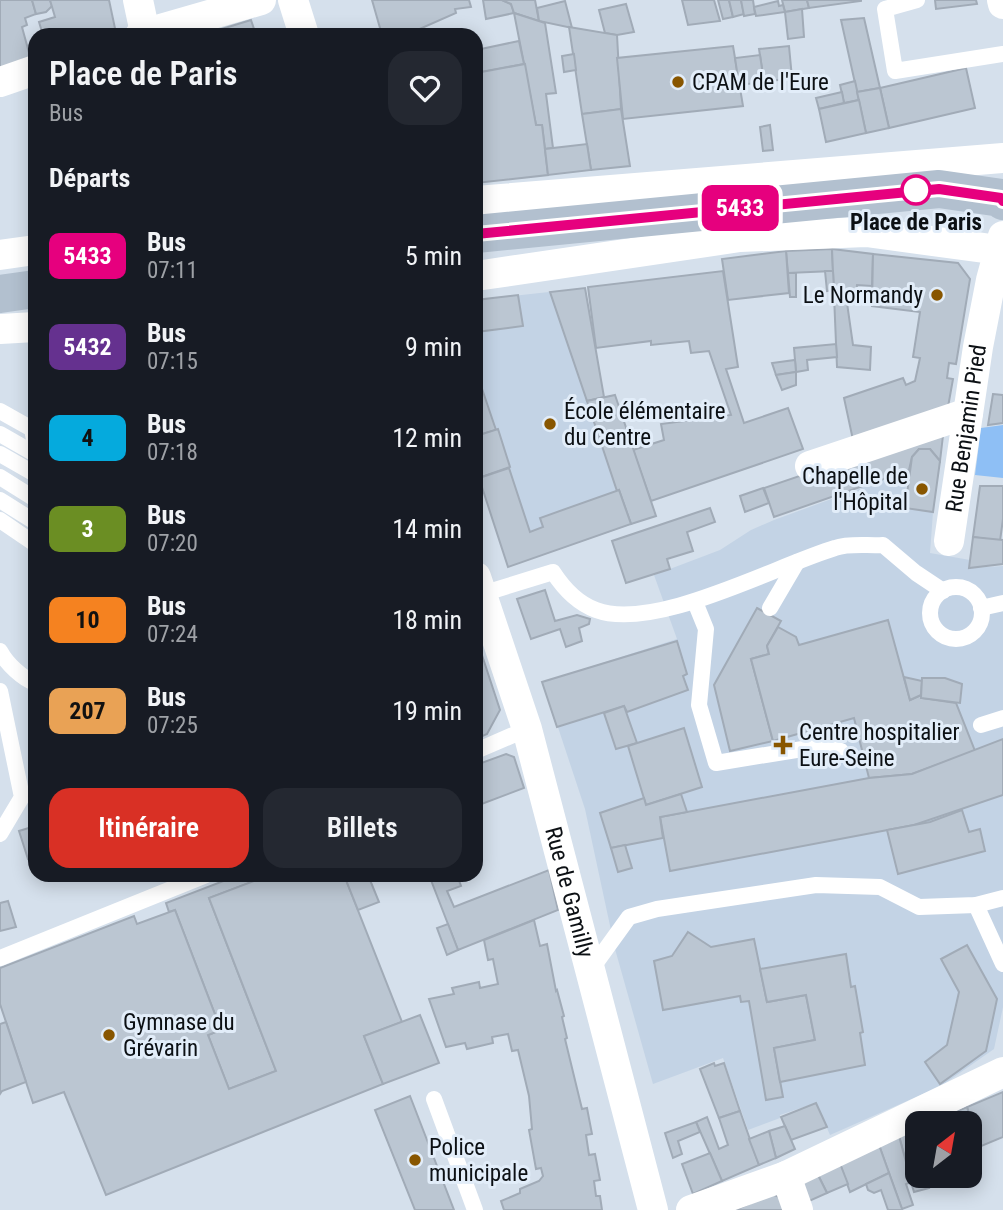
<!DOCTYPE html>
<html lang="fr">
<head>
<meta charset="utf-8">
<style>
	body { margin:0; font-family:"Roboto Condensed",sans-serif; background:#242831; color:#f1f3f6; height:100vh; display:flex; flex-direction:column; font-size:26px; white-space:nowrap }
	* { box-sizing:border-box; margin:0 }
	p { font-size:23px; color:#9ea1a6 }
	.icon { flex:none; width:38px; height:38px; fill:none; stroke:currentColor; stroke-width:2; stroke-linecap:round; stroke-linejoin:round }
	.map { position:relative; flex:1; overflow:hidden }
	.details { position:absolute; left:28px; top:28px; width:455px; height:854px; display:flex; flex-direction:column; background:#171b24; border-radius:21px; box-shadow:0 4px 18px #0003 }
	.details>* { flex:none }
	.badge { padding:0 14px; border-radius:10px; font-size:24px; line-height:46px }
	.needle { width:46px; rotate:31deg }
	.controls { position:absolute; left:905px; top:1111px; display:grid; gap:14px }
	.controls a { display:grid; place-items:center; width:77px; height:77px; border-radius:14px; background:#171b24; box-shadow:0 4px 18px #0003; font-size:35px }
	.map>.badge { position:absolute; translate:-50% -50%; box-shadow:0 0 0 4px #fff }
	h2 { padding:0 21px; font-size:26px; line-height:63px }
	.round { display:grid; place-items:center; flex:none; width:74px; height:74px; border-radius:21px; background:#242831 }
	.headline { display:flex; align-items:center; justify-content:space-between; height:119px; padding:0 21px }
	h1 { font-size:33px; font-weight:600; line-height:52px }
	.button { display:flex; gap:14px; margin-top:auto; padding:14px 21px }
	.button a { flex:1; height:80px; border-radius:21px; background:#d93025; color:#fff; font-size:28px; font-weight:600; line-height:80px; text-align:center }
	.button a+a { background:#242831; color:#f1f3f6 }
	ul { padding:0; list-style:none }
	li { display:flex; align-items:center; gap:21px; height:91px; padding:0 21px }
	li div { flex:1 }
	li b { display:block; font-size:26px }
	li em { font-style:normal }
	li .badge { min-width:77px; font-weight:700; text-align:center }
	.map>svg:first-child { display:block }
</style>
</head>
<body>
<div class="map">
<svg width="1003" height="1210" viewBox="0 0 1003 1210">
	<rect width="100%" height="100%" fill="#d5e0ec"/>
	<g fill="#c3d3e5">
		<polygon points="585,288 604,397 615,395 656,516 508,567 479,478 476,479 476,300"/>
		<polygon points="908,471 903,508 933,512 930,553 970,560 970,568 1003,566 1003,1007 994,1049 941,1086 830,1135 816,1103 780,1115 780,1118 748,1130 723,1058 653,1084 615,949 585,809 543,682 677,639 654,575 720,550 751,530 774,520"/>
	</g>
	<polygon fill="#8ebff5" points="1003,425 1003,478 975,475 981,428"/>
	<g fill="#bbc6d2" stroke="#a1abb7" stroke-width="2">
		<polygon points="0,0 32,0 36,14 25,18 27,25 22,27 31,60 0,71"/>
		<polygon points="32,0 50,0 52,6 46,12 36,14"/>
		<polygon points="50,0 109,0 116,33 110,35 43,35 39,22 55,17"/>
		<polygon points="372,0 469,0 471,7 455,9 456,13 406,35 382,35"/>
		<polygon points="483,0 502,0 511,4 514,13 486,19"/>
		<polygon points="502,0 535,0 539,21 514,13 511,4"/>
		<polygon points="682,0 714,0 720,21 688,25"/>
		<polygon points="718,0 729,0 733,17 723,19"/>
		<polygon points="729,0 741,0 744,14 733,17"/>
		<polygon points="741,0 753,0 755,14 744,16"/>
		<polygon points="782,0 807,0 809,8 785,12"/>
		<polygon points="807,0 861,0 861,1 809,8"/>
		<polygon points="935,0 976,0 977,4 936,9"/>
		<polygon points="565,1 572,28 539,21 537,8"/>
		<polygon points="778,1 779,6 783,5 785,12 756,16 754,7"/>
		<polygon points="626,4 634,32 617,35 605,33 599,10"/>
		<polygon points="802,9 804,37 788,39 785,12"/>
		<polygon points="514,13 545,23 556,93 546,94 553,148 545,149 542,125 536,125"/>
		<polygon points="864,18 880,88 857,92 841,20"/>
		<polygon points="251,20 256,35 202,35"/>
		<polygon points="569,27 617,35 621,109 582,114"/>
		<polygon points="519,41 524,64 476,73 476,50"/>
		<polygon points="733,46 743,106 623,119 617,58"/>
		<polygon points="789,46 792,78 764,82 759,49"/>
		<polygon points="574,54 576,70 564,72 562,56"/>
		<polygon points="760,55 764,82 739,85 735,58"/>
		<polygon points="525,64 536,125 542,125 548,175 476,183 476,73"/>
		<polygon points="966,68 975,108 889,128 880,88"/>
		<polygon points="855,81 859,100 844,103 840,85"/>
		<polygon points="880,88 889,128 866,133 857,92"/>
		<polygon points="842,92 844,103 819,109 816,98"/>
		<polygon points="859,100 866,133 826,142 819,109"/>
		<polygon points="621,109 630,166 591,170 582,114"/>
		<polygon points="770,125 773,150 763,151 760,127"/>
		<polygon points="587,144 591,170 548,175 545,149"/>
		<polygon points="832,249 833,271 788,273 786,251"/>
		<polygon points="832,249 873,254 872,286 857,285 856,297 834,295"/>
		<polygon points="786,251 789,293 728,300 722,259"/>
		<polygon points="873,254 958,263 970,279 956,364 949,363 947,378 953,379 948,407 853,440 844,398 903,378 906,385 915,381 920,358 913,357 920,312 872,306"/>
		<polygon points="723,271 738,367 726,369 744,423 788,408 803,449 651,501 633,450 664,440 661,424 731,415 709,351 691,353 689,341 651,345 651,341 596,348 588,287"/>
		<polygon points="825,271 833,271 834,290 827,291"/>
		<polygon points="788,273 796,273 796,297 790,297"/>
		<polygon points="585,288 604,397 587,401 550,292"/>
		<polygon points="518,295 523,326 476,332 476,300"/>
		<polygon points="834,295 846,296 853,345 871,347 870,370 837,367"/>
		<polygon points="836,344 837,357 807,360 808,370 796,372 794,348"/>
		<polygon points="795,360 796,372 776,375 772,363"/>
		<polygon points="476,371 496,430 476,436"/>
		<polygon points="796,372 796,385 782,390 776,375"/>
		<polygon points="993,394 1003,395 1003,423 988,425"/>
		<polygon points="615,395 656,516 631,524 619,490 617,491 587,401"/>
		<polygon points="944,427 940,461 930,449 919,449 912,457 909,470 774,517 764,488"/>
		<polygon points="498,429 510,467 476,479 476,436"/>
		<polygon points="919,449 930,449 940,461 933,512 905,508 912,457"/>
		<polygon points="509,468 530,532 543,527 540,518 619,490 631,524 508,567 479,478"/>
		<polygon points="980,486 1003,486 1003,519 1000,541 973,537"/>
		<polygon points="763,488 769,503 745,512 740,496"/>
		<polygon points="710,508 715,522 687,532 693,551 667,559 670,569 626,583 612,541"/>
		<polygon points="973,537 1003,540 1003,564 969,568"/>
		<polygon points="545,590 555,621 577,615 590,619 589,624 579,628 582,641 566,647 560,629 531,639 517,599"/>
		<polygon points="757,608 781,621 767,646 769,654 751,659 773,741 730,751 714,685"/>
		<polygon points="888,620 910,700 921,695 921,698 956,703 975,751 912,774 869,778 854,718 773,741 751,659 769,654 767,646 778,627 796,637 799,645"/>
		<polygon points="476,637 500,710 487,734 476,739"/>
		<polygon points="677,641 687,674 683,676 688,690 627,712 624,706 557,727 542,682"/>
		<polygon points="904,677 922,681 921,695 910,700"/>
		<polygon points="922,678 945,678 962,684 960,703 921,698"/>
		<polygon points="624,706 637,743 616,749 604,713"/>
		<polygon points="684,728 702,787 646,805 628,746"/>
		<polygon points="1003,739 1003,795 914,825 670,871 660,817 869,778 912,774"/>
		<polygon points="506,754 514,757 524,788 479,805 476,798 476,765"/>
		<polygon points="681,794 687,812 660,817 663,838 611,848 600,813 644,798 646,805"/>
		<polygon points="962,810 969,832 980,829 985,851 898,874 887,830 930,822"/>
		<polygon points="35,826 35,857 28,859 19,831"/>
		<polygon points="625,845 632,868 618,872 611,848"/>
		<polygon points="549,870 558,910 458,950 429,875 457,875 461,886 447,891 454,907"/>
		<polygon points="239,875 270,875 209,898 276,1071 229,1089 208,1035 221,1030 175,910 169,912 166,903"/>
		<polygon points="270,875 344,875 402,1022 364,1036 383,1084 106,1195 64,1092 33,1103 0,1004 0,968 134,916 137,924 175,910 221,1030 208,1035 229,1089 276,1071 209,898"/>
		<polygon points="344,875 368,875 379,902 358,910"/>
		<polygon points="8,901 16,927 0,931 0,903"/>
		<polygon points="534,920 540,946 547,944 556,991 557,990 564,1016 562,1017 567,1038 565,1039 582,1109 587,1108 592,1134 586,1135 589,1155 595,1154 600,1180 594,1181 596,1196 600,1196 602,1210 504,1210 501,1201 520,1193 520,1189 539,1181 543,1176 541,1168 536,1169 529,1130 532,1129 529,1096 518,1050 512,1051 508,1034 492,1037 493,1043 467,1049 465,1043 446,1047 429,999 454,994 452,988 479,982 480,988 498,984 493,959 488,960 484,940"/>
		<polygon points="448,924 458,950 447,955 437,928"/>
		<polygon points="688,932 711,947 754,939 767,1002 806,995 815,1040 774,1048 783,1097 766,1100 749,1001 741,1002 740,996 663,1010 654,961 672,956"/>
		<polygon points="967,945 997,999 986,1051 940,1084 925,1062 947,1045 959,992 941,959"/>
		<polygon points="846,954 851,987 855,986 863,1032 860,1033 865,1065 780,1082 774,1048 815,1040 806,995 767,1002 760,969"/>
		<polygon points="420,1015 439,1063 383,1084 364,1036"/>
		<polygon points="6,1022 26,1082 2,1091 0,1094 0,1024"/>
		<polygon points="714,1063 715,1066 724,1063 740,1111 719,1118 700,1069"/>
		<polygon points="1003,1092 1003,1137 979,1147 967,1107"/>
		<polygon points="410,1096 454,1210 415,1210 375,1110"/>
		<polygon points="816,1103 827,1127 791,1140 781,1117"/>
		<polygon points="967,1107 979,1147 970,1151 970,1124 950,1124 948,1115"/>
		<polygon points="740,1111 759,1165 722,1181 696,1122 707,1117 719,1149 728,1145 719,1118"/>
		<polygon points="696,1122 700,1132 678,1141 682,1154 673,1158 665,1133"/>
		<polygon points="785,1126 795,1149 776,1158 769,1131"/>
		<polygon points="917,1129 917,1158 906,1162 899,1136"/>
		<polygon points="769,1131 776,1158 759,1165 749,1139"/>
		<polygon points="899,1136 906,1162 917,1158 917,1176 925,1176 929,1188 914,1192 911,1182 906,1184 913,1205 902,1209 879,1145"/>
		<polygon points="879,1145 889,1173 850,1192 839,1161"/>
		<polygon points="710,1153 722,1181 693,1194 682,1164"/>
		<polygon points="839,1161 848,1184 827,1193 816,1171"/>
		<polygon points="816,1171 827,1193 807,1202 799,1179"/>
		<polygon points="889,1173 902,1209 902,1210 888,1210 881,1190 874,1193 868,1190 866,1184"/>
		<polygon points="772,1194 779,1197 784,1210 735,1210"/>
	</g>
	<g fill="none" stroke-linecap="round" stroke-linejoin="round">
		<g stroke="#fff" stroke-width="16">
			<polyline points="917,0 885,9 895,71 1003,54"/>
			<polyline points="0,411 32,429 35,445"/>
			<polyline points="0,434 35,454"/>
			<polyline points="0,454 35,474"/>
			<polyline points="0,477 35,499"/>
			<polyline points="0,500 35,522"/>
			<polyline points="0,520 35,544"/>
			<circle cx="956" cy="613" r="26"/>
			<path d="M482,594L553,572C564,589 577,603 596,610C655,632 775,566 835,548C849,543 868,546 883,545L916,573L943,591"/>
			<polyline points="695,602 706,629 699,705 716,763 821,746 841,751"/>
			<polyline points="770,608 797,562"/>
			<polyline points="981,608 1003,603"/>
			<path d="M0,651C7,664 22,678 35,683"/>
			<polyline points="0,691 22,797 0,834"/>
			<polyline points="981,725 1003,718"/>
			<polyline points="476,751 527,729"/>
			<polyline points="976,905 1003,964"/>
			<polyline points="0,958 206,875"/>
			<polyline points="590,971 629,917 657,909 816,885 880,887 919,907 976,905 1003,898"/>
			<polyline points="434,1099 475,1210"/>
		</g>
		<g stroke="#fff" stroke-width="30">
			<polyline points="138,0 145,33"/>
			<polyline points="293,0 304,35"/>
			<polyline points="1002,0 1003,4"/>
			<polyline points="140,35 261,0"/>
			<polyline points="0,82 35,70"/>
			<polyline points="476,201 1003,158"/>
			<polyline points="0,255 35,250"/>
			<polyline points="476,276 740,237 866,232 999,250"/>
			<polyline points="0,329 35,327"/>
			<polyline points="810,466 968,413"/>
			<path id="s1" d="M949,541L978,347L991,280L1003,236"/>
			<path id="s2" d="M476,577L527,729L653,1210"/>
			<polyline points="786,1176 798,1210"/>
			<polyline points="691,1210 786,1176 1003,1072"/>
		</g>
		<g stroke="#b2c0cf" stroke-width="38">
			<polyline points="476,234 939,189 1001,198 1003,201"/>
			<polyline points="0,294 35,289"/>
		</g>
	</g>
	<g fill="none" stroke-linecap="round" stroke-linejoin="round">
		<g stroke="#fff" stroke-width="16">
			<polyline id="line" points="476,234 939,189 1001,198 1003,201"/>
		</g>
		<use href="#line" stroke="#e6007e" stroke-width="10"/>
	</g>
	<g fill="#885600" stroke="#e2edf9" stroke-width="2.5">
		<circle cx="678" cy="82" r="7"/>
		<circle cx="937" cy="295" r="7"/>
		<circle cx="550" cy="424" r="7"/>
		<circle cx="922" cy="489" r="7"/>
		<path d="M779.5 734.5h7v7h7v7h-7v7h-7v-7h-7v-7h7z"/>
		<circle cx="109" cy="1035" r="7"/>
		<circle cx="415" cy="1160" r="7"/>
	</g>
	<circle fill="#fff" stroke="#e6007e" stroke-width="3.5" cx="916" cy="190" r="14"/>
	<g text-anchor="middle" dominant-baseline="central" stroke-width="6" stroke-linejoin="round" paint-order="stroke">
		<g font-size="23" fill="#0c1014" stroke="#e2edf9" text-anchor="start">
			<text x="692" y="82">CPAM de l'Eure</text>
			<text x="923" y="295" text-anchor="end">Le Normandy</text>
			<text x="564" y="411">École élémentaire<tspan x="564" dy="26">du Centre</tspan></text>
			<text x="908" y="476" text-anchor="end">Chapelle de<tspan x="908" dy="26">l'Hôpital</tspan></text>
			<text x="799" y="732">Centre hospitalier<tspan x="799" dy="26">Eure-Seine</tspan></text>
			<text x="123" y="1022">Gymnase du<tspan x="123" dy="26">Grévarin</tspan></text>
			<text x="429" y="1147">Police<tspan x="429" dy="26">municipale</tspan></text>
		</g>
		<g font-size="23" font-weight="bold" fill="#0c1014" stroke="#e2edf9">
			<text x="916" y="222">Place de Paris</text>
		</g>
		<g font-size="23" fill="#0c1014" stroke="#e2edf9">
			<text stroke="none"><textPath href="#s1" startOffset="114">Rue Benjamin Pied</textPath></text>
			<text stroke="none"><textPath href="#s2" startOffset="329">Rue de Gamilly</textPath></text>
		</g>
	</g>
</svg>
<div class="controls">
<a><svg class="needle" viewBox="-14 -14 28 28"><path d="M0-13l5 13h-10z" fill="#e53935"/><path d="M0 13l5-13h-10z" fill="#9ea1a6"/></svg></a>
</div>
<b class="badge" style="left:740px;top:208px;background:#e6007e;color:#fff">5433</b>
<section class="details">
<div class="headline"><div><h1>Place de Paris</h1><p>Bus</p></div><a class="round"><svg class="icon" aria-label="heart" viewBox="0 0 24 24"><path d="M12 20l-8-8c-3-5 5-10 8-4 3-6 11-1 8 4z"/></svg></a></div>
<h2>Départs</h2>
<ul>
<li><span class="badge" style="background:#e6007e;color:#fff">5433</span><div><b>Bus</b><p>07:11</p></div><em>5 min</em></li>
<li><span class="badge" style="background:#65318f;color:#fff">5432</span><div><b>Bus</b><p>07:15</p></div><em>9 min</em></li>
<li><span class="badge" style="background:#05aadd;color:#111">4</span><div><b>Bus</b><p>07:18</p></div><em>12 min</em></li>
<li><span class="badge" style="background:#6b8e23;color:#fff">3</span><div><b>Bus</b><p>07:20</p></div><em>14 min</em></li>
<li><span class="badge" style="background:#f58220;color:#111">10</span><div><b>Bus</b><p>07:24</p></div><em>18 min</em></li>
<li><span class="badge" style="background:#e9a255;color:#111">207</span><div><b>Bus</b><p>07:25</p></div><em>19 min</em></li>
</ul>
<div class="button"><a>Itinéraire</a><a>Billets</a></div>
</section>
</div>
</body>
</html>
